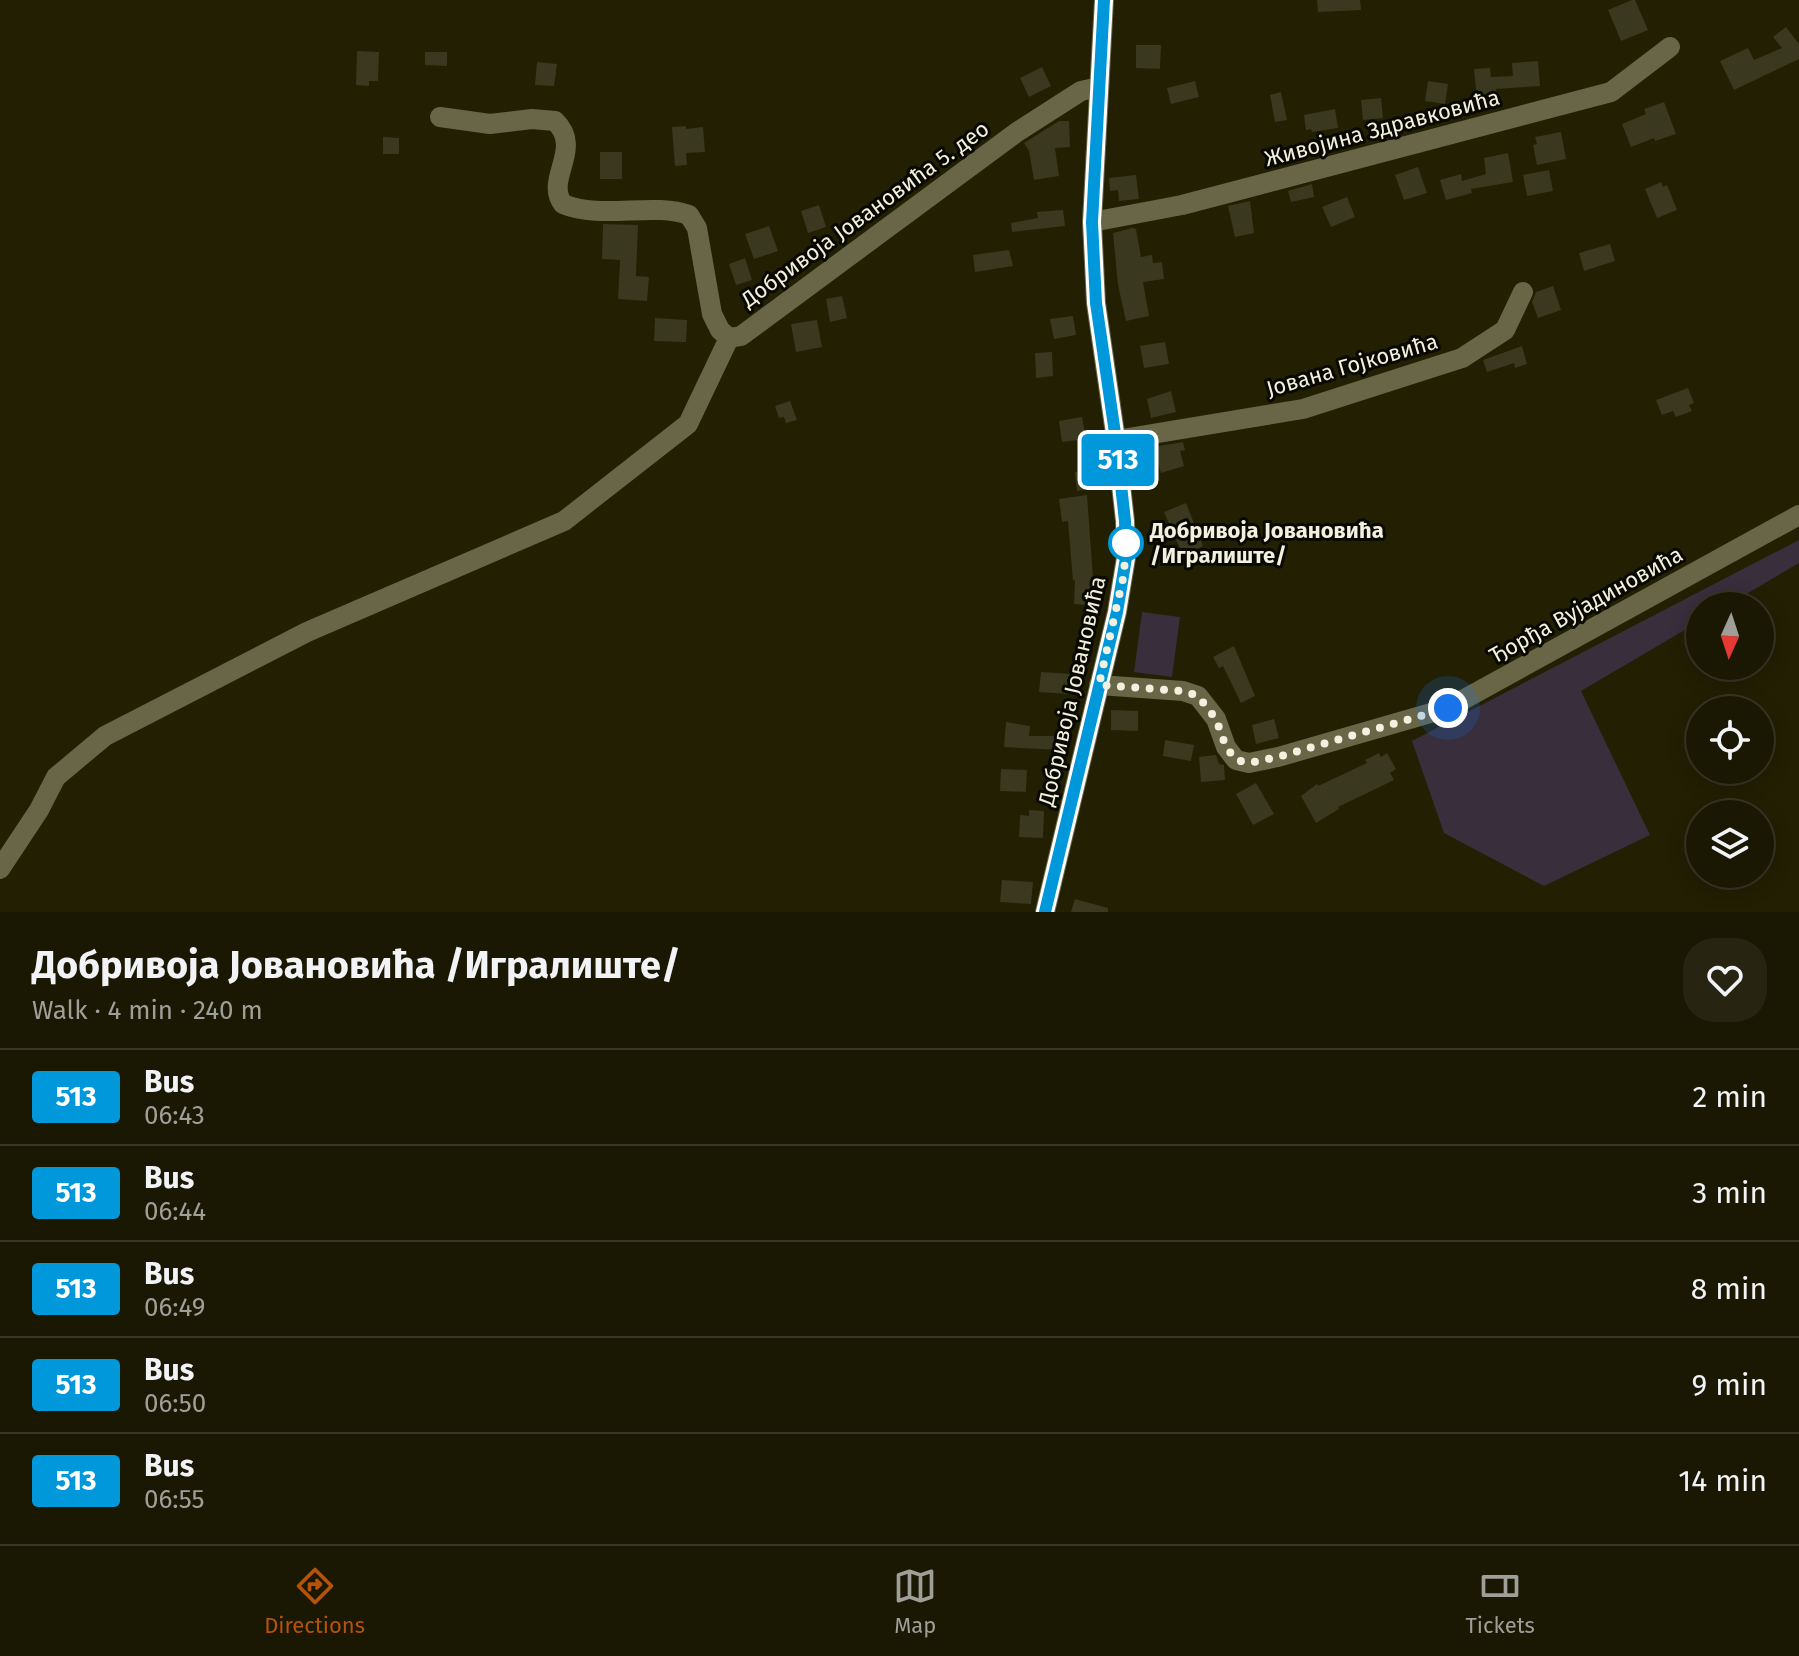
<!DOCTYPE html>
<html lang="en">
<head>
<meta charset="utf-8">
<style>
	body { margin:0; font-family:"Fira Sans",sans-serif; background:#272411; color:#f1f3f6; height:100vh; display:flex; flex-direction:column; font-size:30px; white-space:nowrap }
	* { box-sizing:border-box; margin:0 }
	p { font-size:26px; color:#9f9f99 }
	.icon { flex:none; width:44px; height:44px; fill:none; stroke:currentColor; stroke-width:2; stroke-linecap:round; stroke-linejoin:round }
	.map { position:relative; height:912px; overflow:hidden }
	.side { display:flex; flex-direction:column; background:#1a1702; flex:1 }
	.side>* { flex:none }
	.badge { padding:0 16px; border-radius:6px; font-size:28px; line-height:52px }
	.needle { width:52px; rotate:183deg }
	.fabs { position:absolute; left:1686px; top:592px; display:grid; gap:16px }
	.fabs a { display:grid; place-items:center; width:88px; height:88px; border-radius:50%; background:#1a1702; box-shadow:0 4px 20px #0003,0 0 0 2px #383624; font-size:40px }
	.you { position:absolute; width:40px; height:40px; margin:-20px; border:6px solid #fff; border-radius:50%; background:#1a73e8; box-shadow:0 0 0 12px #1a73e833 }
	.map>.badge { position:absolute; translate:-50% -50%; box-shadow:0 0 0 4px #fff }
	.round { display:grid; place-items:center; flex:none; width:84px; height:84px; border-radius:32px; background:#272411 }
	.summary { display:flex; align-items:center; justify-content:space-between; height:136px; padding:0 32px }
	h1 { font-size:38px; font-weight:700; line-height:60px }
	ul { padding:0; list-style:none }
	li { display:flex; align-items:center; gap:24px; height:96px; padding:0 32px; border-top:2px solid #383624 }
	li div { flex:1 }
	li b { display:block; font-size:30px }
	li em { font-style:normal }
	li .badge { min-width:88px; font-weight:700; text-align:center }
	.menu { display:flex; justify-content:space-around; align-items:center; height:112px; border-top:2px solid #383624; background:#1a1702; font-size:22px; color:#9f9f99 }
	.menu a { display:grid; justify-items:center; gap:4px }
	.menu .on { color:#b45309 }
	.map>svg:first-child { display:block }
</style>
</head>
<body>
<div class="map">
<svg width="1799" height="912" viewBox="0 0 1799 912">
	<rect width="100%" height="100%" fill="#221f03"/>
	<g fill="#382e3c">
		<polygon points="1799,540 1799,563 1726,606 1700,606 1700,621 1581,691 1650,835 1544,886 1444,833 1412,741"/>
		<polygon points="1142,612 1180,617 1172,677 1134,672"/>
	</g>
	<g fill="#3a381e">
		<polygon points="1317,0 1360,0 1361,10 1318,12"/>
		<polygon points="1632,0 1635,0 1648,30 1621,41 1608,10"/>
		<polygon points="1786,27 1799,44 1799,59 1734,90 1720,61 1748,48 1754,60 1782,48 1773,37"/>
		<polygon points="1136,45 1161,45 1160,69 1136,68"/>
		<polygon points="357,51 379,52 378,81 369,81 369,86 356,85"/>
		<polygon points="425,52 447,52 447,66 425,65"/>
		<polygon points="1538,61 1540,86 1496,89 1497,98 1477,100 1474,69 1490,68 1491,77 1513,76 1512,63"/>
		<polygon points="537,62 557,64 554,86 535,85"/>
		<polygon points="1042,67 1051,86 1029,97 1020,78"/>
		<polygon points="1195,81 1199,97 1171,104 1167,88"/>
		<polygon points="1428,81 1448,84 1445,104 1425,101"/>
		<polygon points="1281,92 1287,120 1275,122 1270,95"/>
		<polygon points="1381,98 1383,118 1363,120 1361,100"/>
		<polygon points="1664,102 1676,134 1655,141 1654,138 1631,147 1622,124 1646,114 1644,109"/>
		<polygon points="1335,109 1338,128 1312,132 1311,129 1306,130 1304,115"/>
		<polygon points="1059,121 1069,121 1070,147 1055,148 1059,176 1034,180 1029,151 1024,143"/>
		<polygon points="686,126 686,129 703,127 705,152 686,153 687,165 675,166 672,127"/>
		<polygon points="1561,132 1566,159 1537,165 1533,145 1537,144 1535,137"/>
		<polygon points="383,137 399,138 399,154 383,154"/>
		<rect x="600" y="152" width="22" height="27"/>
		<polygon points="1508,153 1513,182 1471,189 1472,193 1446,200 1440,180 1461,174 1462,181 1486,174 1484,158"/>
		<polygon points="1418,167 1427,193 1404,200 1395,175"/>
		<polygon points="1549,170 1553,191 1527,196 1523,175"/>
		<polygon points="1136,175 1139,199 1119,201 1118,190 1110,191 1109,178"/>
		<polygon points="1661,182 1663,187 1667,185 1677,210 1657,218 1645,189"/>
		<polygon points="1312,184 1314,197 1291,202 1288,191"/>
		<polygon points="1347,197 1355,217 1331,227 1322,207"/>
		<polygon points="1250,201 1254,233 1235,237 1228,206"/>
		<polygon points="819,205 826,227 808,233 801,211"/>
		<polygon points="1063,210 1065,226 1012,232 1011,223 1038,218 1037,212"/>
		<polygon points="603,224 638,225 636,276 649,277 647,301 618,299 620,260 602,259"/>
		<polygon points="769,226 778,251 754,259 745,234"/>
		<polygon points="1132,228 1136,229 1141,257 1152,255 1153,263 1162,262 1164,279 1143,282 1149,316 1126,321 1118,285 1113,233"/>
		<polygon points="1610,244 1615,261 1584,271 1579,253"/>
		<polygon points="1009,250 1013,266 975,272 973,255"/>
		<polygon points="745,258 752,280 736,285 729,264"/>
		<polygon points="1553,286 1561,310 1538,318 1532,302 1536,292"/>
		<polygon points="842,296 847,318 830,322 826,299"/>
		<polygon points="1073,316 1076,335 1054,339 1050,319"/>
		<polygon points="655,318 687,320 686,342 654,341"/>
		<polygon points="817,320 822,347 796,352 791,324"/>
		<polygon points="1165,342 1169,364 1144,368 1140,346"/>
		<polygon points="1522,346 1527,364 1515,368 1514,363 1487,372 1483,360"/>
		<polygon points="1052,352 1053,376 1036,378 1035,353"/>
		<polygon points="1688,388 1694,403 1689,405 1692,411 1676,417 1673,411 1662,415 1656,400"/>
		<polygon points="1171,391 1176,412 1151,418 1147,399"/>
		<polygon points="790,401 797,420 786,423 784,417 779,418 775,406"/>
		<polygon points="1082,417 1086,439 1062,442 1059,421"/>
		<polygon points="1183,442 1185,450 1180,451 1184,466 1161,473 1153,447"/>
		<polygon points="1095,469 1097,488 1077,491 1075,472"/>
		<polygon points="1087,495 1094,592 1098,592 1098,606 1074,604 1075,580 1073,581 1068,521 1062,522 1059,499"/>
		<polygon points="1186,503 1203,546 1183,555 1164,512"/>
		<polygon points="1234,646 1255,696 1241,703 1223,666 1219,668 1213,657"/>
		<polygon points="1041,672 1070,674 1069,694 1039,692"/>
		<polygon points="1111,710 1138,711 1138,731 1111,730"/>
		<polygon points="1274,719 1279,738 1256,744 1252,725"/>
		<polygon points="1006,722 1030,726 1029,736 1060,736 1060,750 1004,747"/>
		<polygon points="1165,740 1194,745 1191,761 1163,756"/>
		<polygon points="1379,753 1381,757 1387,753 1396,769 1390,773 1394,780 1338,807 1339,809 1316,823 1301,796 1317,784 1318,786 1367,763 1365,760"/>
		<polygon points="1216,755 1219,764 1224,765 1225,780 1201,782 1199,757"/>
		<polygon points="1001,769 1027,770 1026,792 1000,791"/>
		<polygon points="1256,783 1274,814 1253,825 1236,794"/>
		<polygon points="1029,810 1044,811 1043,838 1019,837 1020,815 1029,816"/>
		<polygon points="1002,880 1033,882 1031,904 1000,902"/>
		<polygon points="1075,899 1108,908 1108,912 1071,912"/>
	</g>
	<g fill="none" stroke-linecap="round" stroke-linejoin="round">
		<g stroke="#686647" stroke-width="20">
			<path d="M440,117L490,124L532,119L555,121C584,149 544,179 563,204C601,220 653,202 689,215L697,228L712,314L720,330L729,338"/>
			<polyline points="1092,222 1182,205 1611,92 1670,47"/>
			<polyline points="729,338 741,336 1017,132 1081,91 1099,87"/>
			<polyline points="1116,440 1303,409 1462,358 1505,330 1523,292"/>
			<polyline points="1099,685 1183,691 1198,696 1216,719 1226,747 1236,760 1249,763 1278,757 1448,708 1799,515"/>
			<polyline points="0,869 39,810 56,777 105,736 307,632 564,521 688,424 729,338"/>
			<polyline points="1045,912 1117,612 1126,558 1125,521 1116,440 1096,303 1092,222 1104,0"/>
		</g>
	</g>
	<g fill="none" stroke-linecap="round" stroke-linejoin="round">
		<g stroke="#fff" stroke-width="18">
			<polyline id="line" points="1045,912 1117,612 1126,558 1125,521 1116,440 1096,303 1092,222 1104,0"/>
		</g>
		<use href="#line" stroke="#0098da" stroke-width="12"/>
		<polyline stroke="#f2f1e0" stroke-width="8" stroke-dasharray="0 14.4" points="1126,543 1126,540 1124,574 1099,685 1183,691 1198,696 1216,719 1226,747 1236,760 1249,763 1278,757 1448,708"/>
	</g>
	<circle fill="#fff" stroke="#0098da" stroke-width="4" cx="1126" cy="543" r="16"/>
	<g text-anchor="middle" dominant-baseline="central" stroke-width="6" stroke-linejoin="round" paint-order="stroke">
		<g font-size="22" fill="#f2f1e0" stroke="#0a0901">
			<text transform="translate(1382 128) rotate(-15)">Живојина Здравковића</text>
			<text transform="translate(865 214) rotate(-36)">Добривоја Јовановића 5. део</text>
			<text transform="translate(1352 365) rotate(-16)">Јована Гојковића</text>
			<text transform="translate(1586 605) rotate(-29)">Ђорђа Вујадиновића</text>
			<text transform="translate(1072 691) rotate(-77)">Добривоја Јовановића</text>
		</g>
		<g font-size="22" font-weight="bold" fill="#f2f1e0" stroke="#0a0901" text-anchor="start">
			<text x="1150" y="530">Добривоја Јовановића<tspan x="1150" dy="25">/Игралиште/</tspan></text>
		</g>
	</g>
</svg>
<div class="fabs">
<a><svg class="needle" viewBox="-14 -14 28 28"><path d="M0-13l5 13h-10z" fill="#e53935"/><path d="M0 13l5-13h-10z" fill="#9f9f99"/></svg></a>
<a><svg class="icon" aria-label="locate" viewBox="0 0 24 24"><circle cx="12" cy="12" r="6"/><path d="M12 2v4M12 18v4M2 12h4M18 12h4"/></svg></a>
<a><svg class="icon" aria-label="layers" viewBox="0 0 24 24"><path d="M12 4l9 5-9 5-9-5zM3 14l9 5 9-5"/></svg></a>
</div>
<div class="you" style="left:1448px;top:708px"></div>
<b class="badge" style="left:1118px;top:460px;background:#0098da;color:#fff">513</b>
</div>
<section class="side">
<div class="summary"><div><h1>Добривоја Јовановића /Игралиште/</h1><p>Walk · 4 min · 240 m</p></div><a class="round"><svg class="icon" aria-label="heart" viewBox="0 0 24 24"><path d="M12 20l-8-8c-3-5 5-10 8-4 3-6 11-1 8 4z"/></svg></a></div>
<ul>
<li><span class="badge" style="background:#0098da;color:#fff">513</span><div><b>Bus</b><p>06:43</p></div><em>2 min</em></li>
<li><span class="badge" style="background:#0098da;color:#fff">513</span><div><b>Bus</b><p>06:44</p></div><em>3 min</em></li>
<li><span class="badge" style="background:#0098da;color:#fff">513</span><div><b>Bus</b><p>06:49</p></div><em>8 min</em></li>
<li><span class="badge" style="background:#0098da;color:#fff">513</span><div><b>Bus</b><p>06:50</p></div><em>9 min</em></li>
<li><span class="badge" style="background:#0098da;color:#fff">513</span><div><b>Bus</b><p>06:55</p></div><em>14 min</em></li>
</ul>
</section>
<nav class="menu">
<a class="on"><svg class="icon" aria-label="directions" viewBox="0 0 24 24"><path d="M12 3l9 9-9 9-9-9zM9 14v-3h6M13 9l2 2-2 2"/></svg>Directions</a>
<a><svg class="icon" aria-label="map" viewBox="0 0 24 24"><path d="M3 6l6-2 6 2 6-2v14l-6 2-6-2-6 2zM9 4v14M15 6v14"/></svg>Map</a>
<a><svg class="icon" aria-label="tickets" viewBox="0 0 24 24"><path d="M3 7h18v10H3zM15 7v10"/></svg>Tickets</a>
</nav>
</body>
</html>
